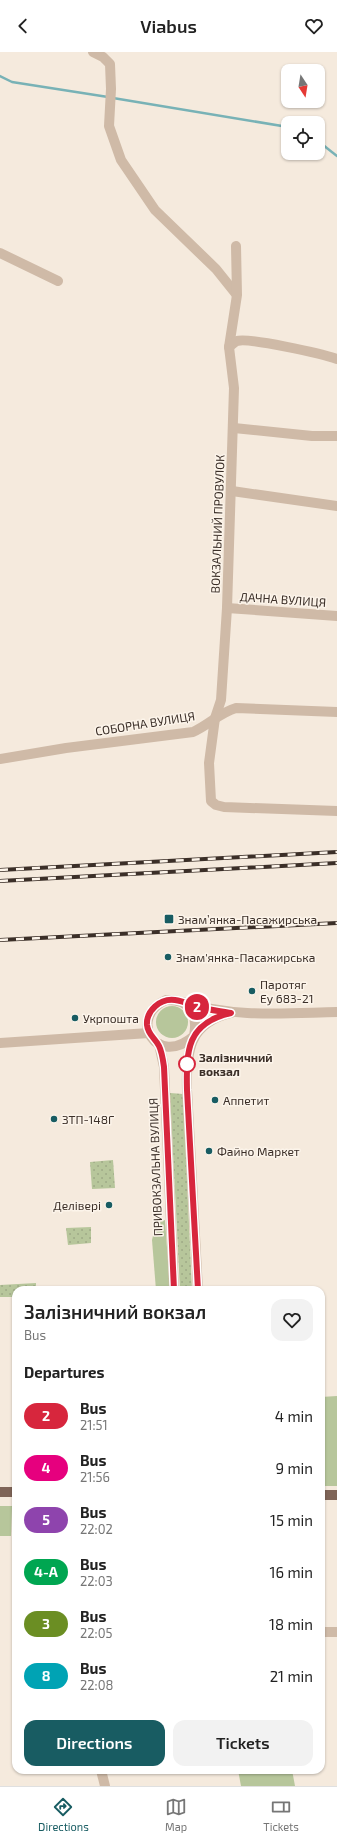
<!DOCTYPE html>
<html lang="en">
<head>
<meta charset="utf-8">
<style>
	body { margin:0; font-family:"Exo 2",sans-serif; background:#f2f2f2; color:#222; height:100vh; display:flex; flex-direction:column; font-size:15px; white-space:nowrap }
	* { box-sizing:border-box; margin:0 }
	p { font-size:13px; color:#767676 }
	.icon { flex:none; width:22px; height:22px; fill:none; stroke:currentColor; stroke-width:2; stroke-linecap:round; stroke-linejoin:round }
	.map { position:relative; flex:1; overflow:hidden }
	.drawer { position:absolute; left:12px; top:1234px; width:313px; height:488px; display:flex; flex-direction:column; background:#fff; border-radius:12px; box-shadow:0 1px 3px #0004 }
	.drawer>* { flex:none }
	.badge { padding:0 8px; border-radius:13px; font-size:14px; line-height:26px }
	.needle { width:26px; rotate:168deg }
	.fabs { position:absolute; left:281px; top:12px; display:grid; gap:8px }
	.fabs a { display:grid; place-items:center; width:44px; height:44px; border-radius:8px; background:#fff; box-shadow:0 1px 3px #0004; font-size:20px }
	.map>.badge { position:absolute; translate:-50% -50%; box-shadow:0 0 0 2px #fff }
	h2 { padding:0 12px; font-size:15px; line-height:36px }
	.round { display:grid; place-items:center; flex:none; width:42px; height:42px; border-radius:12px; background:#f2f2f2 }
	.head { display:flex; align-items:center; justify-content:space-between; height:68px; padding:0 12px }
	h1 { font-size:19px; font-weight:600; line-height:30px }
	.action { display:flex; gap:8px; margin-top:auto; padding:8px 12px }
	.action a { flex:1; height:46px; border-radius:12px; background:#185c62; color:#fff; font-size:16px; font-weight:600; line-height:46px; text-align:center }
	.action a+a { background:#f2f2f2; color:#222 }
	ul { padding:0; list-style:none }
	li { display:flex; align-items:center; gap:12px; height:52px; padding:0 12px }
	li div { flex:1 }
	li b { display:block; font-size:15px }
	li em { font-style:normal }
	li .badge { min-width:44px; font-weight:700; text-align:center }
	header { display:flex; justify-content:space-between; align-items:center; height:52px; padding:0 12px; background:#fff; font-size:18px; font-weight:600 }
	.tab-bar { display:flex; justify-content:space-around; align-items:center; height:56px; border-top:1px solid #e0e0e0; background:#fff; font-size:11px; color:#767676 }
	.tab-bar a { display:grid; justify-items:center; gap:2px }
	.tab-bar .active { color:#185c62 }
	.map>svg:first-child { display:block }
</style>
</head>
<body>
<header><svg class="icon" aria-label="back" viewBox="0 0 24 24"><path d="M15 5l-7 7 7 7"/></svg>Viabus<svg class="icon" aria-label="heart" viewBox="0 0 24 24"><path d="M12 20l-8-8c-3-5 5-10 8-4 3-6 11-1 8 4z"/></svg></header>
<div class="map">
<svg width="337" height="1734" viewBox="0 0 337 1734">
	<defs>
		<pattern id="park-dots" width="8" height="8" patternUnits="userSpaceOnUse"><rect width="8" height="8" fill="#b7c69b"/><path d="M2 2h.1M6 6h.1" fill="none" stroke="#9eaa86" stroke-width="1.8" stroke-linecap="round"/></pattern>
	</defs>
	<rect width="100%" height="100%" fill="#f5eadd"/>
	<g fill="#b7c69b">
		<circle cx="172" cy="970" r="16"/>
		<polygon points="165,1168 170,1238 156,1238 152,1188 156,1171"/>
		<polygon points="337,1344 337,1434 321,1434 321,1345"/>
		<polygon points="0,1454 12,1454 11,1484 0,1484"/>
		<polygon points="238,1718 292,1718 295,1734 241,1734"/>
	</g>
	<g fill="url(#park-dots)">
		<polygon points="170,1041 183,1042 192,1238 180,1238"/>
		<polygon points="113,1108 115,1136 92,1137 90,1110"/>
		<polygon points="91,1175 91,1191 68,1193 66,1176"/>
		<polygon points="36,1231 36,1238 16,1238 16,1245 0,1245 0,1233"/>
	</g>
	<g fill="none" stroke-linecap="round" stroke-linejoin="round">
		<g stroke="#78b2b6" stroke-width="2.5">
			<polyline points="0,24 12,30 108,45"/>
			<polyline points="113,46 288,75"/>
			<polyline points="318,89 337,104"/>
		</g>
		<g stroke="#cfbaa7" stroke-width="10">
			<polyline points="93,0 103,5 110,12 111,37 109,74 121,108 155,158 216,217 236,242"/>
			<polyline points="236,194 237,243 229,295 234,336 227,556 221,648 215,666 209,711 211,749 216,753 224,755 337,759"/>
			<polyline points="0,201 58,229"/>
			<path d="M229,295C232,293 234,290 237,289C247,285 323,302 337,307"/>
			<polyline points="234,376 312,384 337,384"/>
			<polyline points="232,439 337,454"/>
			<polyline points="227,556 337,564"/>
			<path d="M0,707L66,696L193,680C209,673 219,661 236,656L337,660"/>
			<path d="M166,948C191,947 198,962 194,984C156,1017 127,965 166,948Z"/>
			<path d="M183,950C233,966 286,961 337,960"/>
			<polyline points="0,991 149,981"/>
			<polyline points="159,992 164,1015 174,1238"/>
			<path d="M198,1238L187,1038C186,999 189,971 231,961"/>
			<polyline points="321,1580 337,1580"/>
			<polyline points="101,1718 105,1734"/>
		</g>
		<g stroke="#7f6558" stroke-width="10">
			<polyline points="0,1440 16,1440"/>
			<polyline points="321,1443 337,1443"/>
		</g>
		<g stroke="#3b2f28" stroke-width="4">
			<g id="rail">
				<polyline points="0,818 337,800"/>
				<polyline points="0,829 337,811"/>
				<polyline points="0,888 337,871"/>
			</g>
		</g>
		<use href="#rail" stroke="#fcf4ea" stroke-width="2.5" stroke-dasharray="8" stroke-linecap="butt"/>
	</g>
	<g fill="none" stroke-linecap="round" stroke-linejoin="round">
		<g stroke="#fff" stroke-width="9">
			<path id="line" d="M174,1238L164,1015C163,1008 162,1000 159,994C155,986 148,983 147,973C146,959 160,946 175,948C183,949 191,953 198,955C209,958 220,959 231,961C187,971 186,998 187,1038L198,1238"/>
		</g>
		<use href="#line" stroke="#d7263d" stroke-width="6"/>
	</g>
	<g fill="#185c62" stroke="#fcf4ea" stroke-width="1.5">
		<rect x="164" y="862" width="10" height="10" rx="2"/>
		<circle cx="168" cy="905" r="4"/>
		<circle cx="252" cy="939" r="4"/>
		<circle cx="75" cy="966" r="4"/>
		<circle cx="215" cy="1048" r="4"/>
		<circle cx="54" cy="1067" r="4"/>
		<circle cx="209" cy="1099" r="4"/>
		<circle cx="109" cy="1153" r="4"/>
	</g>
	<circle fill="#fff" stroke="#d7263d" stroke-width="2" cx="187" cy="1012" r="8"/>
	<g text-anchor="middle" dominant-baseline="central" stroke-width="3" stroke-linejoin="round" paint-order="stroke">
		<g font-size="12" fill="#3b2f28" stroke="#fcf4ea">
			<text transform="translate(217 472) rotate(-88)">ВОКЗАЛЬНИЙ ПРОВУЛОК</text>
			<text transform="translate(283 547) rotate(4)">ДАЧНА ВУЛИЦЯ</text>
			<text transform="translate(145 671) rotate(-9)">СОБОРНА ВУЛИЦЯ</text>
			<text transform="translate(155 1115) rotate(-92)">ПРИВОКЗАЛЬНА ВУЛИЦЯ</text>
		</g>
		<g font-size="12" fill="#3b2f28" stroke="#fcf4ea" text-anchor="start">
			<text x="178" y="867">Знам’янка-Пасажирська</text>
			<text x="176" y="905">Знам'янка-Пасажирська</text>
			<text x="260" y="932">Паротяг<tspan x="260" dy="14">Еу 683-21</tspan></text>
			<text x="83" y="966">Укрпошта</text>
			<text x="223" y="1048">Аппетит</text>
			<text x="62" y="1067">ЗТП-148Г</text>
			<text x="217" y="1099">Файно Маркет</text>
			<text x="101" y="1153" text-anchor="end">Делівері</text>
		</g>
		<g font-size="12" font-weight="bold" fill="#3b2f28" stroke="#fcf4ea" text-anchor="start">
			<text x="199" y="1005">Залізничний<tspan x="199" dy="14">вокзал</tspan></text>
		</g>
	</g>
</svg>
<div class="fabs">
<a><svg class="needle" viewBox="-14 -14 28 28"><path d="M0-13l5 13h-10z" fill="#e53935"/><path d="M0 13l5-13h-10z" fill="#767676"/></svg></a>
<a><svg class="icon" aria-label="locate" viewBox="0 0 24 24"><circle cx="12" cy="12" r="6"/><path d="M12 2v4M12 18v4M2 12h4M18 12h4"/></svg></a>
</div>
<b class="badge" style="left:197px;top:955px;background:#d7263d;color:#fff">2</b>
<section class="drawer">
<div class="head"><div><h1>Залізничний вокзал</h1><p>Bus</p></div><a class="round"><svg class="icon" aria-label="heart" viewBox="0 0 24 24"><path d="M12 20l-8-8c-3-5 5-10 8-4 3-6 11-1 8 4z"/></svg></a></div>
<h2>Departures</h2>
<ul>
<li><span class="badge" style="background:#d7263d;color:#fff">2</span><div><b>Bus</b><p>21:51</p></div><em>4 min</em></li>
<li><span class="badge" style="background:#e6007e;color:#fff">4</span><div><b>Bus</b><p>21:56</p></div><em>9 min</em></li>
<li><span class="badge" style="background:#8e44ad;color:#fff">5</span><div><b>Bus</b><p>22:02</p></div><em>15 min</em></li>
<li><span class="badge" style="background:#00a651;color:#fff">4-А</span><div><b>Bus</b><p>22:03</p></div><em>16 min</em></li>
<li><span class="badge" style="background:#6b8e23;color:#fff">3</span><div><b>Bus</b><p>22:05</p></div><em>18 min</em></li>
<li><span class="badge" style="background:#00a3b4;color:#fff">8</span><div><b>Bus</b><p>22:08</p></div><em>21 min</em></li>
</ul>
<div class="action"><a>Directions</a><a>Tickets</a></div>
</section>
</div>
<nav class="tab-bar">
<a class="active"><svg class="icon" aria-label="directions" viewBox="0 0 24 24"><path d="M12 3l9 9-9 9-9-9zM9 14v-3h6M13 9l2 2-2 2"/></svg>Directions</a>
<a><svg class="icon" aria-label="map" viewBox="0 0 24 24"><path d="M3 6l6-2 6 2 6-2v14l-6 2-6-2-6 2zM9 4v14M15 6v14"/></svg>Map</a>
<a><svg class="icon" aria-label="tickets" viewBox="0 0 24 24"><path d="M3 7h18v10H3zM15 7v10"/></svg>Tickets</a>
</nav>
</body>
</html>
